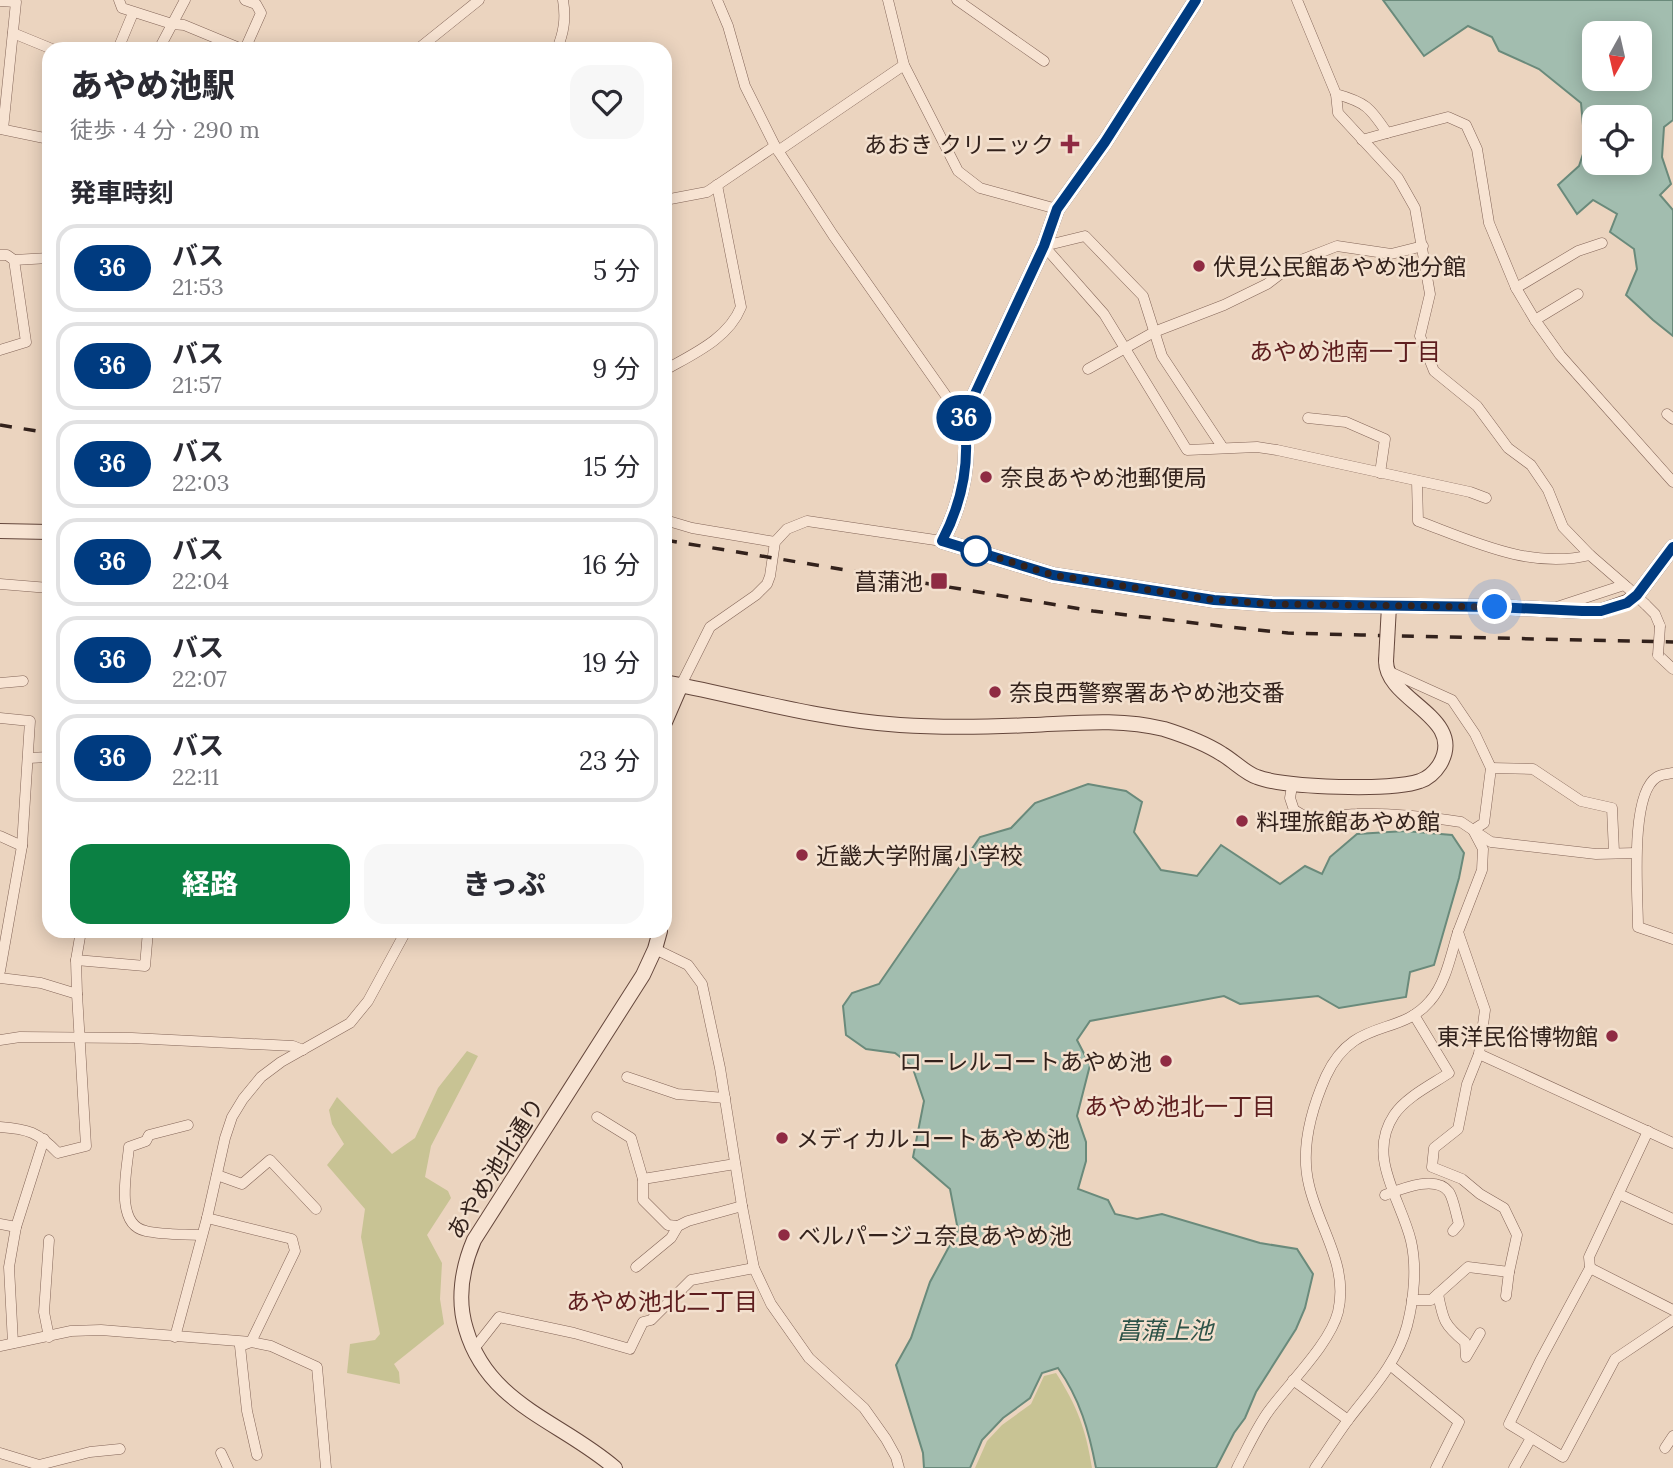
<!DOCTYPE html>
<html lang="ja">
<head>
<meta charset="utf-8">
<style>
	body { margin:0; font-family:Lora,"Noto Sans JP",serif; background:#f7f7f7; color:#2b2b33; height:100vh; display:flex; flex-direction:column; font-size:26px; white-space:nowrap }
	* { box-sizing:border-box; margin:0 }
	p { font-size:23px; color:#7c7c81 }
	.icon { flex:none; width:38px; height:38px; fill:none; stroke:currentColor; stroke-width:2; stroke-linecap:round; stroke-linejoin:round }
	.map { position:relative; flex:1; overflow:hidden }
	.drawer { position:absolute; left:42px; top:42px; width:630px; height:896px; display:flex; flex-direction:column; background:#fff; border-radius:21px; box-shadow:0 4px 18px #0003 }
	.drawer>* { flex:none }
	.badge { padding:0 14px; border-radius:23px; font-size:24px; line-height:46px }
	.needle { width:46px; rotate:188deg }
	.buttons { position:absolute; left:1582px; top:21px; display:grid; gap:14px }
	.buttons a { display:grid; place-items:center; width:70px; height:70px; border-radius:14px; background:#fff; box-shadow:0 4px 18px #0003; font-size:35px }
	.you { position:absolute; width:35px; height:35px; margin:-18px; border:5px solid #fff; border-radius:50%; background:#1a73e8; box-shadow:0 0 0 10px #1a73e833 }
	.map>.badge { position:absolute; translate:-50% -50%; box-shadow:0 0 0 4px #fff }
	h2 { padding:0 28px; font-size:26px; line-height:63px }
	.round { display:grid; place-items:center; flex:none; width:74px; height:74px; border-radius:21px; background:#f7f7f7 }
	.headline { display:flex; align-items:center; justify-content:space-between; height:119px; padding:0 28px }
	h1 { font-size:33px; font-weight:800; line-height:52px }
	.button { display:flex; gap:14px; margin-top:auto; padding:14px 28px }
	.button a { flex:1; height:80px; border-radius:21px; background:#0b8043; color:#fff; font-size:28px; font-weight:800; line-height:80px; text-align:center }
	.button a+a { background:#f7f7f7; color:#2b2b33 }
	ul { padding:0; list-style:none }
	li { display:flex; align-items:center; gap:21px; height:88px; margin:0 14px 10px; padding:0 14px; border:4px solid #e1e1e2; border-radius:21px }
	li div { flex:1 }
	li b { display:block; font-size:26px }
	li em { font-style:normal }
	li .badge { min-width:77px; font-weight:700; text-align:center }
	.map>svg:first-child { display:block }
</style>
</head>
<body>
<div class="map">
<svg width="1673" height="1468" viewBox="0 0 1673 1468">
	<rect width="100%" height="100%" fill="#ebd4bf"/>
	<g fill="#c8c394">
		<polygon points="467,1051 478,1056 431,1146 425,1177 448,1191 451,1198 427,1235 442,1263 440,1299 444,1324 394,1364 399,1372 400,1384 347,1373 350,1344 375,1340 380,1334 361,1237 365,1209 327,1165 344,1144 332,1124 329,1110 337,1097 392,1154 415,1138 438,1088"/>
		<path d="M1056,1373C1077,1406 1086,1429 1092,1468H975L987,1441L1002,1425L1031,1404L1044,1376Z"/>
	</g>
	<g fill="#a2bdaf" stroke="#6a8a7b" stroke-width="2" fill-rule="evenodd">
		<path d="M1383,0H1673V120L1664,127L1662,157L1671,184L1660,195L1673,210V336L1653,320L1626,295L1637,269L1634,249L1610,232L1617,214L1593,200L1577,214L1558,185L1579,166L1585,148L1581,103L1539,69L1499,51L1492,37L1468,26L1424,56ZM1594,33H1640V79H1594ZM1594,117H1640V163H1594Z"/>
		<path d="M1088,784L1126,791L1142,802L1134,832L1161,870L1197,876L1221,845L1280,884L1305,866L1322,874L1330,857L1357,834L1405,831L1452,835L1464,853L1459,878L1434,965L1410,972L1406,997L1339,1008L1318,996L1240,1004L1224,996L1090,1021L1077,1040L1090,1065L1077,1116L1086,1142V1161L1078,1189L1108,1200L1115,1214L1137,1219L1162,1214L1260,1243L1297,1249L1313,1274L1305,1308L1296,1329L1256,1392L1245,1418L1234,1433L1216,1468H1096C1089,1431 1080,1399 1058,1368L1042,1373L1030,1398L1003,1418L982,1440L970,1468H924L923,1453L896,1365L911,1338L930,1282L958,1230L950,1189L913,1157L924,1101L912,1066L895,1053L866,1049L846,1035L843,1006L852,993L879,984L980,837L1011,828L1035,803Z"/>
	</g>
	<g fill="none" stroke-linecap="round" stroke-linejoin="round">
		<g stroke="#836558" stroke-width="11">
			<g id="street">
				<polyline points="119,0 122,8 172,24 184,25 242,49"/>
				<polyline points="245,0 256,4 261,13 245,49"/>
				<polyline points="717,0 728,26 745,86 775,146 833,235 949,400 963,413"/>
				<polyline points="888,0 904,65 958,171 980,188 1057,209"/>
				<polyline points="957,0 1044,61"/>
				<path d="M1297,0L1336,94C1365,102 1370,107 1387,133L1448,117L1466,125L1477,149L1489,223L1516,288L1535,320L1560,355L1673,482"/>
				<polyline points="0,1 16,2 3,129"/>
				<polyline points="13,33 52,49"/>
				<polyline points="118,49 133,13"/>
				<polyline points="159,49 185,0"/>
				<polyline points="418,49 479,0"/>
				<path d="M557,49C564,32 566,18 563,0"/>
				<polyline points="1336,94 1338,113 1398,178 1415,208 1430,294 1420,336 1434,371 1477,406 1508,448 1531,465 1548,490 1563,527 1590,555 1628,588"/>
				<polyline points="0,129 49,139"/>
				<polyline points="1362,140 1387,133"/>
				<polyline points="778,151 904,65"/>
				<polyline points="665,200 707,192 775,146"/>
				<polyline points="0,255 7,255 14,260 49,258"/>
				<polyline points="1516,288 1578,251 1602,243"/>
				<polyline points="1535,320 1578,294"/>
				<polyline points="0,350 26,342 14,260"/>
				<polyline points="1088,369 1154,332 1224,305 1267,284 1296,262 1337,246 1391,254 1423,246"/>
				<path d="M665,370C693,354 728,339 741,307L717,185"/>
				<polyline points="1667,414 1673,419"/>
				<polyline points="1308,418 1346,422 1385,439 1380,473"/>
				<polyline points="1223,448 1162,356 1143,296 1085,236 1044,246 1104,314 1187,450 1257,447 1277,450 1470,492 1486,498"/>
				<path d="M1417,481L1418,521C1472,541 1531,570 1590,555"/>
				<polyline points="665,520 692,528 775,542"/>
				<polyline points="0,584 49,588"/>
				<polyline points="1645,604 1655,614 1660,626"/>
				<polyline points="1557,607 1624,585"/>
				<polyline points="1658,655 1673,669"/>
				<polyline points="1390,672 1452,700 1475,734 1491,768 1484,823 1473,830 1491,842 1596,854 1636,853"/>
				<polyline points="0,683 23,681"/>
				<polyline points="681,685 710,627 756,595 767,584 770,576 775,542 787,529 807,521 942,541"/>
				<polyline points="0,718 30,721 22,846 0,971"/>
				<polyline points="28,758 49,757"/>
				<polyline points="1491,768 1533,769 1581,801 1612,808 1614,852"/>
				<path d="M1673,773C1668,774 1661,774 1657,777C1629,794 1638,896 1638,927L1673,939"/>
				<path d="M1292,786L1290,798L1294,810C1322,828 1329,814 1357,814C1391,813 1427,817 1461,822L1473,830L1483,849L1482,870L1458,932L1485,1010L1479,1054L1467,1084L1458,1129L1434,1148L1432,1167L1462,1179L1480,1194L1504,1208L1517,1235L1509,1272L1468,1267L1431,1300H1412"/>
				<polyline points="0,836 22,846"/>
				<polyline points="655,949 688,965 702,984 720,1068 742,1206 754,1268 771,1304 809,1358 864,1408 886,1439 896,1457 899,1468"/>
				<polyline points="76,960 145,966 148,931"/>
				<polyline points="0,978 41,983 77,994"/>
				<polyline points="0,1040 20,1037 132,1038 293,1046 303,1050"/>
				<polyline points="1479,1054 1673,1143"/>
				<polyline points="627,1077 677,1094 725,1098"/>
				<polyline points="597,1117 631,1138 643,1179 643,1200 668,1225 678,1226"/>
				<path d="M188,1125L149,1135L146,1141L129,1147C127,1170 114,1225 146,1231C163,1235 183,1234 201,1235"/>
				<path d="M0,1127C28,1129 38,1132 58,1153L86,1146L77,994L76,960L81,931"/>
				<polyline points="217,1175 242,1184 270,1160 316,1209"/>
				<polyline points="643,1179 735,1164"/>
				<polyline points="1619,1194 1673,1219"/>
				<path d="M1385,1195C1401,1189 1436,1174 1449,1192C1454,1200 1456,1215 1459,1224L1453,1231"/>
				<polyline points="207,1218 292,1239 295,1251 251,1342 240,1346 247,1411 257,1455"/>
				<polyline points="0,1224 16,1227"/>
				<polyline points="49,1240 44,1312 49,1337"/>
				<polyline points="636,1267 671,1238 678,1226 688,1221 742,1206"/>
				<polyline points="1590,1268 1589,1257 1648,1131"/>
				<path d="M1438,1294C1443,1320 1444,1325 1465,1342L1466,1357L1480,1333"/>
				<polyline points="1506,1296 1509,1272"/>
				<polyline points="1673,1310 1590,1268 1541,1359 1509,1424 1563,1457 1615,1359 1673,1320"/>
				<polyline points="175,1337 207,1218 225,1138 232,1117 243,1099 261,1077 281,1062 350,1023 368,1001 406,931"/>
				<polyline points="13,1343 9,1267 16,1227 44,1139"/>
				<polyline points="0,1346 71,1331 101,1330 251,1342 271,1346 317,1367 326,1468"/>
				<polyline points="473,1350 499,1317 574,1333 630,1349 643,1322 651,1320 691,1280 754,1268"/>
				<polyline points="1390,1365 1459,1422 1436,1468"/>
				<polyline points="1293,1380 1348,1420"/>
				<polyline points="1665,1448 1673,1436"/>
				<polyline points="0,1453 39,1465 90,1452 120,1449"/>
				<polyline points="221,1453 228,1468"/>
				<path d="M1237,1468C1247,1449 1256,1429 1268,1412C1288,1384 1330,1344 1338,1312C1349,1265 1319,1229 1309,1185C1300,1149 1311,1110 1326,1076C1354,1016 1399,1038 1430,1001C1446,983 1451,954 1458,932"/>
				<path d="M1315,1468C1326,1452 1337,1435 1348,1420C1371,1390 1397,1363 1407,1326C1414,1299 1417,1267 1411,1241C1401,1199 1366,1157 1394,1115C1406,1097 1431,1085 1449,1073L1414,1015"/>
				<polyline points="1514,1468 1531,1438"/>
			</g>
		</g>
		<g stroke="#65473c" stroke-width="16">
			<g id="secondary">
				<path d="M1196,0L1105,142L1057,209L1044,246L973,398L963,413C971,457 963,501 942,541L1053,575L1214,600L1272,604L1495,607L1582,611H1601L1627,602L1637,595L1673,547"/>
				<polyline points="0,531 49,532"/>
				<path d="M665,682C742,697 821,720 900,725C944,728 988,727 1032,725C1077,723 1120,718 1164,729C1183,735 1205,743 1222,754C1234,761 1245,773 1257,777C1285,788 1393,791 1420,781C1429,778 1435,772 1440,764C1467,717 1386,701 1386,661"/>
				<polyline points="665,722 681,685"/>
				<path d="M615,1468C561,1421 488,1405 466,1329C457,1300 462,1268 474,1240L643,975L655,949L660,931"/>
			</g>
		</g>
		<use href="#street" stroke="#f7e3d2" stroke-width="10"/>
		<use href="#secondary" stroke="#f7e3d2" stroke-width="14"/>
		<g stroke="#33221c" stroke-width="3.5" stroke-dasharray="12 12" stroke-linecap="butt">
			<polyline points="0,425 49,433"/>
			<polyline points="665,540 1093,611 1220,626 1288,633 1361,635 1673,642"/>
		</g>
		<g stroke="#836558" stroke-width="11" stroke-linecap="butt">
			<g id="street-bridge">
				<polyline points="1628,588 1645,604"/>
				<polyline points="1658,655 1660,626"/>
			</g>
		</g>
		<g stroke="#65473c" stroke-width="16" stroke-linecap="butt">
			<polyline id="secondary-bridge" points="1386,661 1389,606"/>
		</g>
		<use href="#street-bridge" stroke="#f7e3d2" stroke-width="10"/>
		<use href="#secondary-bridge" stroke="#f7e3d2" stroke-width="14"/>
	</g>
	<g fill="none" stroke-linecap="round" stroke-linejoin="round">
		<g stroke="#fff" stroke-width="16">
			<path id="line" d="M1196,0L1105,142L1057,209L1044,246L973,398L963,413C971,457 963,501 942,541L1053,575L1214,600L1272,604L1495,607L1582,611H1601L1627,603L1637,595L1673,547"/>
		</g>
		<use href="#line" stroke="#003b80" stroke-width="10"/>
		<polyline stroke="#33221c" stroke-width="7" stroke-dasharray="0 12.6" points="976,551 1053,575 1214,600 1272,604 1495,607"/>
	</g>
	<g fill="#8f2b43" stroke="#f3e0ce" stroke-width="2.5">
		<path d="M1066.5 133.5h7v7h7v7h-7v7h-7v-7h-7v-7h7z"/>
		<circle cx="1199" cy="266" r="7"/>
		<circle cx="986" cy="477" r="7"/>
		<rect x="930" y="572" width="18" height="18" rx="3.5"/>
		<circle cx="995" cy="692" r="7"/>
		<circle cx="1242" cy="821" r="7"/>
		<circle cx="802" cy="855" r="7"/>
		<circle cx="1612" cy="1036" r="7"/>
		<circle cx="1166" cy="1061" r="7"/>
		<circle cx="782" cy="1138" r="7"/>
		<circle cx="784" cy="1235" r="7"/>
	</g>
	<circle fill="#fff" stroke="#003b80" stroke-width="3.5" cx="976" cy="551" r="14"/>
	<g text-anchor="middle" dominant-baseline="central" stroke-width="5" stroke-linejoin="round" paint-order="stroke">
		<g font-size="23" fill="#33221c" stroke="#f3e0ce" text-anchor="start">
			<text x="1054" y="144" text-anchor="end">あおき クリニック</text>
			<text x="1213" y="266">伏見公民館あやめ池分館</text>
			<text x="1000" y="477">奈良あやめ池郵便局</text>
			<text x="923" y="581" text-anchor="end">菖蒲池</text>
			<text x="1009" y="692">奈良西警察署あやめ池交番</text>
			<text x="1256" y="821">料理旅館あやめ館</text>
			<text x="816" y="855">近畿大学附属小学校</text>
			<text x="1598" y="1036" text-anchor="end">東洋民俗博物館</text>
			<text x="1152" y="1061" text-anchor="end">ローレルコートあやめ池</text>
			<text x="796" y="1138">メディカルコートあやめ池</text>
			<text x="798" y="1235">ベルパージュ奈良あやめ池</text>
		</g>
		<g font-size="23" fill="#33221c" stroke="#f3e0ce">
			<text transform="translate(495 1168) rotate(-58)">あやめ池北通り</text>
		</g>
		<g font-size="24" fill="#5e1e1f" stroke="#f3e0ce">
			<text x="1345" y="351">あやめ池南一丁目</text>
			<text x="1180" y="1106">あやめ池北一丁目</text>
			<text x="662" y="1301">あやめ池北二丁目</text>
		</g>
		<g font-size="24" font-style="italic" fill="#2c5247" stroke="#f3e0ce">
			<text x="1165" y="1330">菖蒲上池</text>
		</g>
	</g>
</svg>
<div class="buttons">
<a><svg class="needle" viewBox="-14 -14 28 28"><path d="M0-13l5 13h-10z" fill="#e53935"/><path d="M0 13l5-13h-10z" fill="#7c7c81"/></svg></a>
<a><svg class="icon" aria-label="locate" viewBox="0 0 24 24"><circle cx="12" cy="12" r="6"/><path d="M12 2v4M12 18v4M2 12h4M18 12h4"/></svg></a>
</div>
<div class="you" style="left:1495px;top:607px"></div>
<b class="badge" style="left:964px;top:418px;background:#003b80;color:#fff">36</b>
<section class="drawer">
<div class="headline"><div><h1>あやめ池駅</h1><p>徒歩 · 4 分 · 290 m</p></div><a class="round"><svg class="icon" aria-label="heart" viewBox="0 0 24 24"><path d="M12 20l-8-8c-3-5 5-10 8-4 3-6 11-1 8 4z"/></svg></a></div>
<h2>発車時刻</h2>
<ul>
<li><span class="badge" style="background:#003b80;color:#fff">36</span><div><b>バス</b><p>21:53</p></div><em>5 分</em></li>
<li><span class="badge" style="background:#003b80;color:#fff">36</span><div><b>バス</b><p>21:57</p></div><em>9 分</em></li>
<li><span class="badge" style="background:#003b80;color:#fff">36</span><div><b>バス</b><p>22:03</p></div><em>15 分</em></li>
<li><span class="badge" style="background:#003b80;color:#fff">36</span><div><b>バス</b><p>22:04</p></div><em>16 分</em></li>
<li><span class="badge" style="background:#003b80;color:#fff">36</span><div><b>バス</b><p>22:07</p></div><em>19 分</em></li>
<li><span class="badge" style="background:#003b80;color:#fff">36</span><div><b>バス</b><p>22:11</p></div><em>23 分</em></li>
</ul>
<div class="button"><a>経路</a><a>きっぷ</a></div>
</section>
</div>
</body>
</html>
